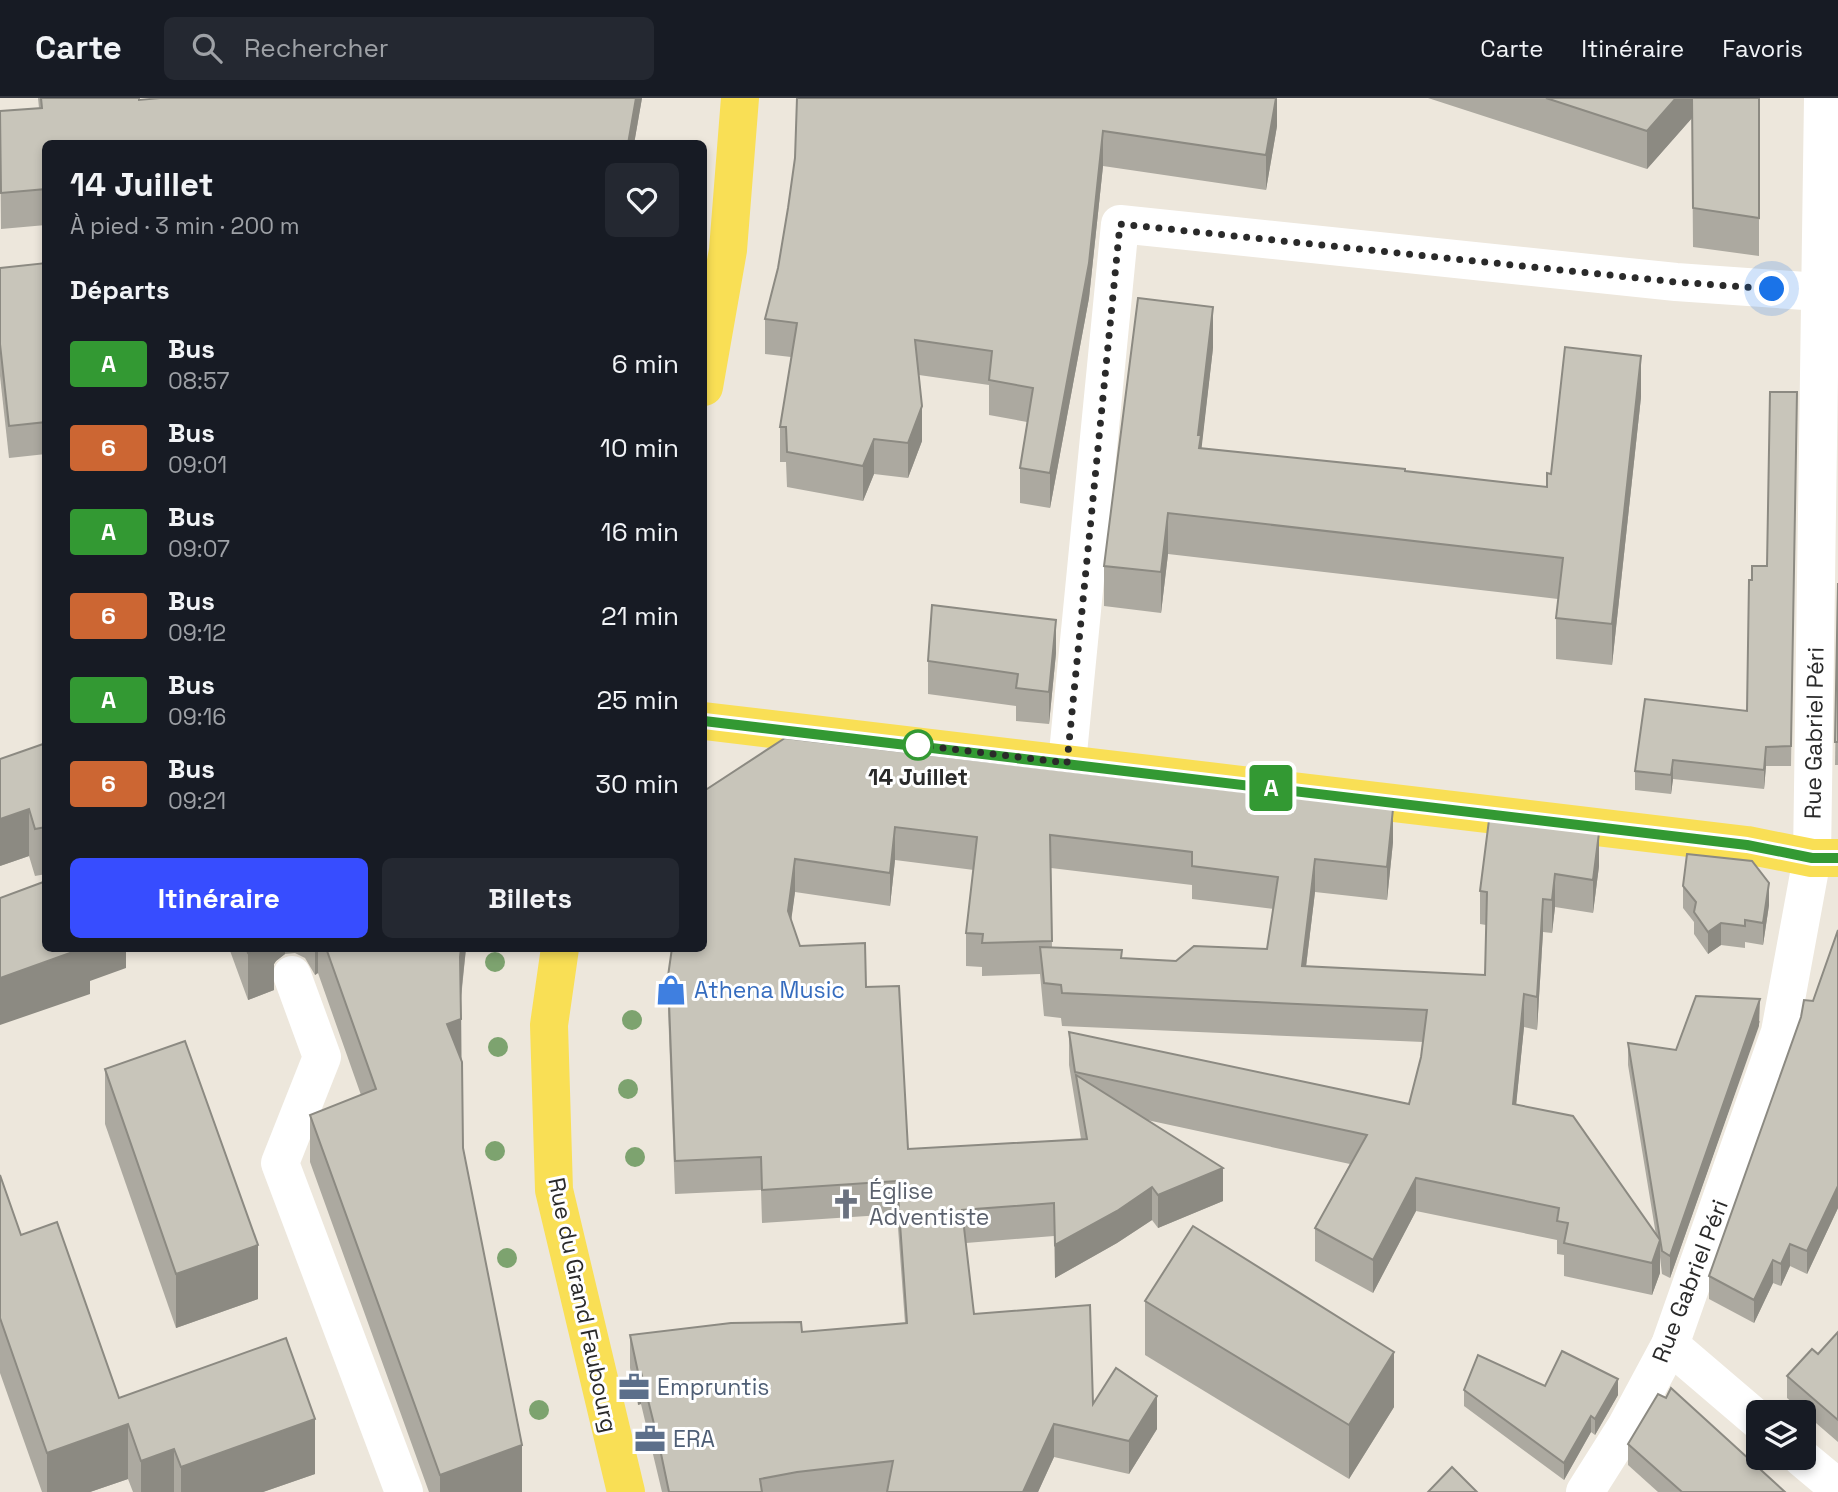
<!DOCTYPE html>
<html lang="fr">
<head>
<meta charset="utf-8">
<style>
	body { margin:0; font-family:"Space Grotesk",sans-serif; background:#242831; color:#f1f3f6; height:100vh; display:flex; flex-direction:column; font-size:26px; white-space:nowrap }
	* { box-sizing:border-box; margin:0 }
	p { font-size:23px; color:#9ea1a6 }
	.icon { flex:none; width:38px; height:38px; fill:none; stroke:currentColor; stroke-width:2; stroke-linecap:round; stroke-linejoin:round }
	.map { position:relative; flex:1; overflow:hidden }
	.drawer { position:absolute; left:42px; top:42px; width:665px; height:812px; display:flex; flex-direction:column; background:#171b24; border-radius:10px; box-shadow:0 4px 10px #0003 }
	.drawer>* { flex:none }
	.badge { padding:0 14px; border-radius:5px; font-size:24px; line-height:46px }
	.buttons { position:absolute; left:1746px; top:1302px; display:grid; gap:14px }
	.buttons a { display:grid; place-items:center; width:70px; height:70px; border-radius:10px; background:#171b24; box-shadow:0 4px 10px #0003; font-size:35px }
	.you { position:absolute; width:35px; height:35px; margin:-18px; border:5px solid #fff; border-radius:50%; background:#1a73e8; box-shadow:0 0 0 10px #1a73e833 }
	.map>.badge { position:absolute; translate:-50% -50%; box-shadow:0 0 0 4px #fff }
	h2 { padding:0 28px; font-size:26px; line-height:63px }
	.round { display:grid; place-items:center; flex:none; width:74px; height:74px; border-radius:10px; background:#242831 }
	.head { display:flex; align-items:center; justify-content:space-between; height:119px; padding:0 28px }
	h1 { font-size:33px; font-weight:600; line-height:52px }
	.button { display:flex; gap:14px; margin-top:auto; padding:14px 28px }
	.button a { flex:1; height:80px; border-radius:10px; background:#374dff; color:#fff; font-size:28px; font-weight:600; line-height:80px; text-align:center }
	.button a+a { background:#242831; color:#f1f3f6 }
	ul { padding:0; list-style:none }
	li { display:flex; align-items:center; gap:21px; height:84px; padding:0 28px }
	li div { flex:1 }
	li b { display:block; font-size:26px }
	li em { font-style:normal }
	li .badge { min-width:77px; font-weight:700; text-align:center }
	header { display:flex; align-items:center; gap:42px; box-sizing:border-box; height:98px; padding:0 35px; background:#171b24; border-bottom:2px solid #363941 }
	header strong { font-size:33px }
	nav { display:flex; gap:38px; margin-inline-start:auto; font-size:24px }
	.search { width:490px; height:63px; background:#242831; display:flex; align-items:center; gap:18px; box-sizing:border-box; padding:0 24px; border-radius:10px; color:#9ea1a6; font-size:26px }
	.map>svg:first-child { display:block }
</style>
</head>
<body>
<header>
<strong>Carte</strong>
<div class="search"><svg class="icon" aria-label="search" viewBox="0 0 24 24"><circle cx="10" cy="10" r="6"/><path d="M15 15l6 6"/></svg>Rechercher</div>
<nav><a>Carte</a><a>Itinéraire</a><a>Favoris</a></nav>
</header>
<div class="map">
<svg width="1838" height="1394" viewBox="0 0 1838 1394">
	<rect width="100%" height="100%" fill="#ede7dc"/>
	<g fill="none" stroke-linecap="round" stroke-linejoin="round">
		<g stroke="#fff" stroke-width="38">
			<polyline points="1067,665 1120,126 1676,184 1820,194"/>
			<polyline points="292,877 322,959 280,1065 404,1394"/>
			<polyline points="1670,1247 1759,1323"/>
			<polyline points="1802,1360 1838,1390"/>
			<polyline points="1585,1394 1626,1329 1670,1247 1780,934 1812,760 1823,0"/>
		</g>
		<g stroke="#f9df55" stroke-width="38">
			<polyline points="704,289 728,152 740,0"/>
			<polyline points="704,623 1747,747 1812,760 1838,760"/>
			<polyline points="560,850 549,927 554,1092 626,1394"/>
		</g>
	</g>
	<g fill="#7da36f">
		<circle cx="495" cy="864" r="10"/>
		<circle cx="632" cy="922" r="10"/>
		<circle cx="498" cy="949" r="10"/>
		<circle cx="628" cy="991" r="10"/>
		<circle cx="495" cy="1053" r="10"/>
		<circle cx="635" cy="1059" r="10"/>
		<circle cx="507" cy="1160" r="10"/>
		<circle cx="539" cy="1312" r="10"/>
	</g>
	<g fill="#aca9a0" fill-rule="evenodd">
		<polygon points="38,0 139,0 139,2 642,0 634,46 46,46 46,127 1,131 0,13 39,10"/>
		<polygon points="1277,0 1277,28 1266,92 1103,68 1089,200 1050,410 1020,405 1020,370 1027,324 989,317 989,287 919,277 922,343 908,380 874,376 863,403 787,389 786,364 780,364 780,329 791,259 765,256 765,221 778,170 788,110 795,60"/>
		<polygon points="1428,0 1759,0 1759,158 1693,149 1692,20 1647,71"/>
		<polygon points="46,165 46,356 9,360 0,278 0,170"/>
		<polygon points="1213,250 1201,351 1547,389 1551,376 1641,299 1612,567 1556,561 1556,520 1558,501 1168,456 1161,515 1104,508 1104,468"/>
		<polygon points="1797,294 1791,668 1766,668 1764,691 1673,681 1671,696 1635,692 1635,673 1747,613 1767,468"/>
		<polygon points="1838,485 1838,667 1835,667"/>
		<polygon points="1056,555 1049,626 1016,623 1016,608 928,596 928,563"/>
		<polygon points="46,645 46,776 35,778 29,758 0,768"/>
		<path d="M704,693L1393,744L1387,802L1315,794L1306,869L1485,877L1486,827L1480,826V793L1489,722L1599,768L1593,815L1555,809L1552,835L1543,834L1537,932L1524,929L1516,1006L1656,1137L1628,967V945L1676,952L1760,923L1670,1180L1662,1176L1660,1159V1175L1652,1197L1564,1178V1157L1557,1156V1142L1416,1113L1373,1195L1315,1163V1130L1350,1066L1147,1022L1223,1103L1158,1130L1152,1122L1117,1145L1055,1180L1054,1138L966,1145L974,1216L1093,1306L1157,1331L1129,1376L1054,1359L1038,1394H662L641,1306L638,1307L630,1270V1237L802,1234L905,1225L897,1116L762,1125L761,1092L675,1096L668,911V878ZM895,762L974,772L966,835V868L982,869V878L1040,876L1044,918L1061,920L1062,928L1423,944L1421,959L1409,1006L1069,934V967L1081,1041L908,1051L866,889L800,848L791,822L795,794L890,808ZM1051,770L1192,787V801L1274,811L1267,851L1176,863L1122,860L1052,850Z"/>
		<polygon points="1683,788 1769,807 1763,847 1745,844 1745,850 1721,847 1708,856 1694,836 1694,824 1683,810"/>
		<polygon points="1838,832 1838,1110 1807,1176 1790,1168 1781,1188 1773,1185 1754,1225 1709,1201 1709,1178 1813,903"/>
		<polygon points="229,850 466,850 461,901 463,1050 522,1394 429,1394 310,1064 310,1017 361,997 318,875 315,877 305,860 295,855 285,856 276,863 274,866 274,892 248,902"/>
		<polygon points="105,971 258,1201 176,1230 105,1026"/>
		<polygon points="0,1077 21,1137 119,1300 315,1376 263,1394 133,1394 128,1381 90,1394 42,1394 0,1275"/>
		<polygon points="1145,1203 1394,1309 1349,1381 1145,1257"/>
		<polygon points="1838,1234 1838,1344 1787,1300 1787,1278 1818,1256"/>
		<polygon points="1464,1292 1618,1297 1595,1337 1591,1334 1564,1382 1464,1308"/>
		<polygon points="1628,1346 1785,1394 1658,1394 1628,1367"/>
	</g>
	<g fill="#8c8a82">
		<polygon points="636,0 642,0 634,46 628,46"/>
		<polygon points="1276,0 1277,0 1277,28 1266,92 1266,57"/>
		<polygon points="1676,0 1692,0 1692,20 1647,71 1647,33"/>
		<polygon points="1103,33 1103,68 1089,200 1050,410 1050,375"/>
		<polygon points="1213,209 1213,250 1201,355 1201,378 1198,337"/>
		<polygon points="1641,258 1641,299 1612,567 1612,526"/>
		<polygon points="922,308 922,343 908,380 908,345"/>
		<polygon points="874,341 874,376 863,403 863,368"/>
		<polygon points="1168,415 1168,456 1161,515 1161,474"/>
		<polygon points="1056,522 1056,555 1049,626 1049,594"/>
		<polygon points="1766,649 1766,668 1764,691 1764,672"/>
		<polygon points="1673,662 1673,681 1671,696 1671,677"/>
		<polygon points="29,711 29,758 0,768 0,721"/>
		<polygon points="1393,711 1393,744 1387,802 1387,769"/>
		<polygon points="895,729 895,762 890,808 890,775"/>
		<polygon points="1599,735 1599,768 1593,815 1593,782"/>
		<polygon points="795,761 795,794 788,846 788,813"/>
		<polygon points="1315,761 1315,794 1302,901 1302,868"/>
		<polygon points="1555,776 1555,809 1552,835 1552,802"/>
		<polygon points="1769,785 1769,807 1763,847 1763,825"/>
		<polygon points="1543,801 1543,834 1537,932 1537,899"/>
		<polygon points="1721,825 1721,847 1708,856 1708,834"/>
		<polygon points="84,850 126,850 126,870 90,883 90,896 0,927 0,880"/>
		<polygon points="259,850 285,850 285,856 276,863 274,866 274,892 248,902 248,855"/>
		<polygon points="315,850 318,850 318,875 315,877"/>
		<polygon points="461,850 466,850 460,906 460,859"/>
		<polygon points="1524,896 1524,929 1513,1038 1513,1006"/>
		<polygon points="1760,901 1759,928 1670,1180 1670,1158"/>
		<polygon points="461,921 461,968 447,926"/>
		<polygon points="1223,1070 1223,1103 1158,1130 1158,1097"/>
		<polygon points="1416,1080 1416,1113 1373,1195 1373,1162"/>
		<polygon points="1838,1088 1838,1110 1807,1176 1807,1153"/>
		<polygon points="1152,1089 1152,1122 1117,1145 1055,1180 1055,1147"/>
		<polygon points="1660,1142 1660,1175 1652,1197 1652,1165"/>
		<polygon points="1790,1146 1790,1168 1781,1188 1781,1166"/>
		<polygon points="258,1147 258,1201 176,1230 176,1176"/>
		<polygon points="1773,1162 1773,1185 1754,1225 1754,1202"/>
		<polygon points="1394,1254 1394,1309 1349,1381 1349,1327"/>
		<polygon points="638,1274 641,1274 641,1306 638,1307"/>
		<polygon points="1618,1281 1618,1297 1595,1337 1595,1321"/>
		<polygon points="1157,1298 1157,1331 1129,1376 1129,1343"/>
		<polygon points="1591,1318 1591,1334 1564,1382 1564,1365"/>
		<polygon points="315,1321 315,1376 263,1394 181,1394 181,1369"/>
		<polygon points="128,1326 128,1381 90,1394 47,1394 47,1355"/>
		<polygon points="1054,1326 1054,1359 1038,1394 1023,1394"/>
		<polygon points="522,1347 522,1394 440,1394 440,1377"/>
		<polygon points="174,1351 174,1394 141,1394 141,1363"/>
	</g>
	<g fill="#c8c5ba" stroke="#8c8a82" stroke-width="2">
		<polygon points="41,0 139,0 139,2 160,0 636,0 628,46 46,46 46,91 1,95 0,13 42,10"/>
		<polygon points="797,0 1276,0 1266,57 1103,33 1089,165 1050,375 1020,370 1033,290 989,282 992,253 915,242 922,308 908,345 874,341 863,368 787,354 786,329 780,329 797,225 765,221 778,170 788,110 795,60"/>
		<polygon points="1546,0 1676,0 1647,33"/>
		<polygon points="1692,0 1759,0 1759,120 1693,110"/>
		<polygon points="46,165 46,324 9,328 0,246 0,170"/>
		<polygon points="1138,200 1213,209 1198,337 1201,337 1199,350 1405,371 1405,373 1547,389 1547,375 1551,376 1565,249 1641,258 1612,526 1556,520 1563,460 1168,415 1161,474 1104,468"/>
		<polygon points="1770,294 1797,294 1791,648 1766,649 1764,672 1673,662 1671,677 1635,673 1645,601 1747,613 1749,482 1752,482 1752,468 1767,468"/>
		<polygon points="1838,485 1838,644 1835,644"/>
		<polygon points="932,507 1056,522 1049,594 1016,590 1018,576 928,563"/>
		<polygon points="785,640 1393,711 1387,769 1315,761 1302,868 1485,877 1487,794 1480,793 1489,722 1599,735 1593,782 1555,776 1552,802 1543,801 1537,899 1524,896 1513,1006 1573,1018 1660,1142 1652,1165 1564,1145 1568,1125 1557,1123 1559,1110 1416,1080 1373,1162 1315,1130 1367,1037 1075,974 1069,934 1409,1006 1421,959 1427,912 1062,895 1061,887 1044,885 1040,849 1122,852 1121,860 1176,863 1194,848 1267,851 1278,779 1192,768 1192,754 1050,737 1052,843 982,845 983,836 966,835 977,739 895,729 890,775 795,761 788,813 800,848 865,845 866,889 899,888 908,1051 1087,1041 1076,977 1223,1070 1158,1097 1152,1089 1117,1113 1055,1147 1054,1105 962,1112 974,1216 1090,1207 1093,1306 1116,1270 1157,1298 1129,1343 1054,1326 1023,1394 887,1394 893,1363 797,1374 760,1381 762,1394 669,1394 659,1346 641,1274 638,1274 630,1237 731,1225 801,1224 802,1234 907,1225 897,1083 762,1092 761,1059 675,1063 668,878 672,850 704,850 704,693"/>
		<polygon points="46,645 46,729 35,731 29,711 0,721 0,661"/>
		<polygon points="1687,756 1752,763 1769,785 1763,825 1745,822 1745,828 1721,825 1708,834 1694,814 1696,804 1683,788"/>
		<polygon points="46,783 46,850 84,850 0,880 0,800"/>
		<polygon points="1838,832 1838,1088 1807,1153 1790,1146 1781,1166 1773,1162 1754,1202 1709,1178 1801,919 1804,902 1813,903"/>
		<polygon points="246,850 259,850 248,855"/>
		<polygon points="326,850 461,850 460,859 461,921 447,926 462,964 463,1050 522,1347 440,1377 310,1017 376,991"/>
		<polygon points="1696,898 1760,901 1670,1158 1662,1153 1628,945 1676,952"/>
		<polygon points="185,943 258,1147 176,1176 105,971"/>
		<polygon points="0,1077 21,1137 57,1124 119,1300 286,1240 315,1321 181,1369 174,1351 141,1363 128,1326 47,1355 0,1220"/>
		<polygon points="1193,1128 1394,1254 1349,1327 1145,1203"/>
		<polygon points="1838,1234 1838,1322 1787,1278 1812,1251 1818,1256"/>
		<polygon points="1562,1253 1618,1281 1595,1321 1591,1318 1564,1365 1464,1292 1478,1257 1545,1288"/>
		<polygon points="1671,1290 1785,1394 1682,1394 1628,1346 1658,1296 1666,1300"/>
		<polygon points="1452,1369 1477,1394 1428,1394"/>
	</g>
	<g fill="none" stroke-linecap="round" stroke-linejoin="round">
		<g stroke="#fff" stroke-width="16">
			<polyline id="line" points="704,623 1747,747 1812,760 1838,760"/>
		</g>
		<use href="#line" stroke="#393" stroke-width="10"/>
		<polyline stroke="#2a2a2a" stroke-width="7" stroke-dasharray="0 12.6" points="918,647 1067,665 1120,126 1676,184 1772,191"/>
	</g>
	<defs>
		<g id="shop-bare" transform="scale(2.415)"><path d="M-5-2.5h2.3a2.7 3.5 0 0 1 5.4 0H5L5.5 6h-11ZM-1.5-2.5h3a1.5 2.3 0 0 0-3 0Z" fill="#3f7fe0" stroke="#fff" stroke-width="2.5" paint-order="stroke"/></g>
		<g id="church-bare" transform="scale(2.415)"><path d="M-1.2-6h2.4v3.5h3.3v2.4h-3.3V6h-2.4V-.1h-3.3v-2.4h3.3Z" fill="#6b7280" stroke="#fff" stroke-width="2.5" paint-order="stroke"/></g>
		<g id="office-bare" transform="scale(2.415)"><path d="M-6-3h4V-5.5h4V-3h4V5H-6ZM-1-4.5V-3h2v-1.5ZM-6 0V1H6V0Z" fill="#5c6f8a" stroke="#fff" stroke-width="2.5" paint-order="stroke"/></g>
	</defs>
	<g fill-rule="evenodd">
		<use href="#shop-bare" x="671" y="892"/>
		<use href="#church-bare" x="846" y="1106"/>
		<use href="#office-bare" x="634" y="1289"/>
		<use href="#office-bare" x="650" y="1341"/>
	</g>
	<circle fill="#fff" stroke="#393" stroke-width="3.5" cx="918" cy="647" r="14"/>
	<g text-anchor="middle" dominant-baseline="central" stroke-width="6" stroke-linejoin="round" paint-order="stroke">
		<g font-size="23" fill="#2a2a2a" stroke="#fff">
			<text transform="translate(1814 635) rotate(-89)">Rue Gabriel Péri</text>
			<text transform="translate(1690 1183) rotate(-69)">Rue Gabriel Péri</text>
			<text transform="translate(583 1207) rotate(78)">Rue du Grand Faubourg</text>
		</g>
		<g font-size="23" font-weight="bold" fill="#2a2a2a" stroke="#fff">
			<text x="918" y="679">14 Juillet</text>
		</g>
		<g font-size="23" fill="#366cbe" stroke="#fff" text-anchor="start">
			<text x="694" y="892">Athena Music</text>
		</g>
		<g font-size="23" fill="#5b616d" stroke="#fff" text-anchor="start">
			<text x="869" y="1093">Église<tspan x="869" dy="26">Adventiste</tspan></text>
		</g>
		<g font-size="23" fill="#4e5e75" stroke="#fff" text-anchor="start">
			<text x="657" y="1289">Empruntis</text>
			<text x="673" y="1341">ERA</text>
		</g>
	</g>
</svg>
<div class="buttons">
<a><svg class="icon" aria-label="layers" viewBox="0 0 24 24"><path d="M12 4l9 5-9 5-9-5zM3 14l9 5 9-5"/></svg></a>
</div>
<div class="you" style="left:1772px;top:191px"></div>
<b class="badge" style="left:1271px;top:690px;background:#393;color:#fff">A</b>
<section class="drawer">
<div class="head"><div><h1>14 Juillet</h1><p>À pied · 3 min · 200 m</p></div><a class="round"><svg class="icon" aria-label="heart" viewBox="0 0 24 24"><path d="M12 20l-8-8c-3-5 5-10 8-4 3-6 11-1 8 4z"/></svg></a></div>
<h2>Départs</h2>
<ul>
<li><span class="badge" style="background:#393;color:#fff">A</span><div><b>Bus</b><p>08:57</p></div><em>6 min</em></li>
<li><span class="badge" style="background:#c63;color:#fff">6</span><div><b>Bus</b><p>09:01</p></div><em>10 min</em></li>
<li><span class="badge" style="background:#393;color:#fff">A</span><div><b>Bus</b><p>09:07</p></div><em>16 min</em></li>
<li><span class="badge" style="background:#c63;color:#fff">6</span><div><b>Bus</b><p>09:12</p></div><em>21 min</em></li>
<li><span class="badge" style="background:#393;color:#fff">A</span><div><b>Bus</b><p>09:16</p></div><em>25 min</em></li>
<li><span class="badge" style="background:#c63;color:#fff">6</span><div><b>Bus</b><p>09:21</p></div><em>30 min</em></li>
</ul>
<div class="button"><a>Itinéraire</a><a>Billets</a></div>
</section>
</div>
</body>
</html>
